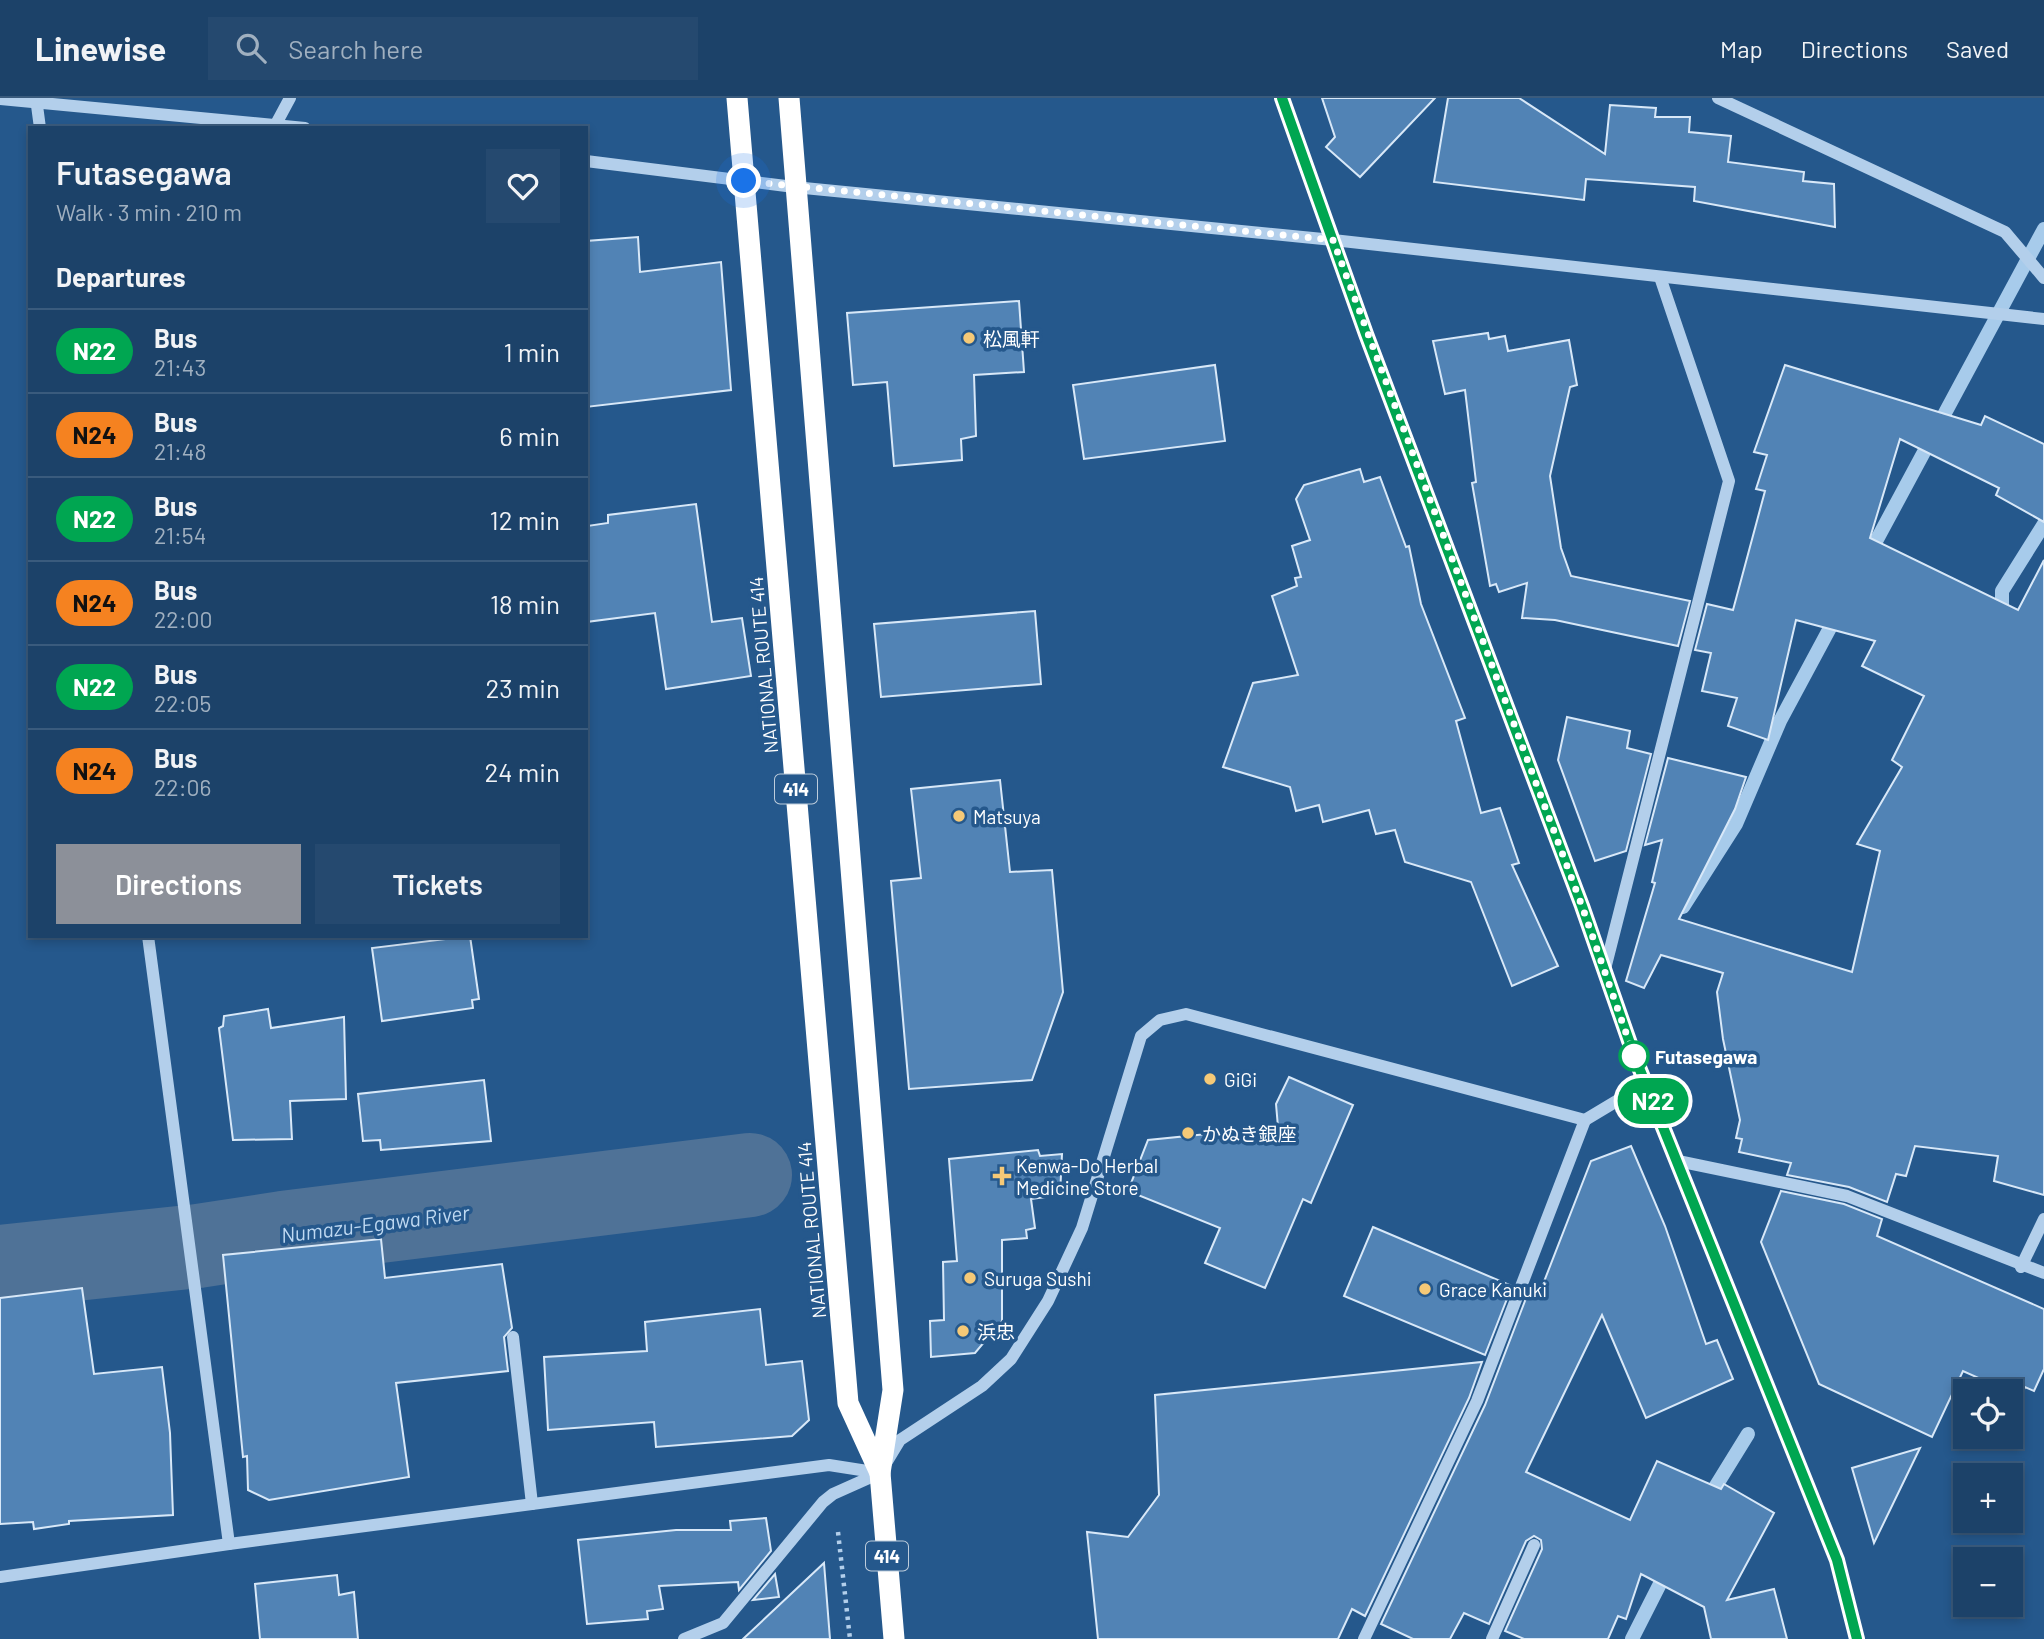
<!DOCTYPE html>
<html lang="en">
<head>
<meta charset="utf-8">
<style>
	body { margin:0; font-family:Barlow,"Noto Sans JP",sans-serif; background:#25496f; color:#f1f3f6; height:100vh; display:flex; flex-direction:column; font-size:26px; white-space:nowrap }
	* { box-sizing:border-box; margin:0 }
	p { font-size:23px; color:#a0b0c0 }
	.icon { flex:none; width:38px; height:38px; fill:none; stroke:currentColor; stroke-width:2; stroke-linecap:round; stroke-linejoin:round }
	.map { position:relative; flex:1; overflow:hidden }
	.drawer { position:absolute; left:28px; top:28px; width:560px; height:812px; display:flex; flex-direction:column; background:#1c4269; border-radius:0px; box-shadow:0 4px 10px #0003,0 0 0 2px #3a5b7d }
	.drawer>* { flex:none }
	.badge { padding:0 14px; border-radius:23px; font-size:24px; line-height:46px }
	.tools { position:absolute; left:1953px; top:1281px; display:grid; gap:14px }
	.tools a { display:grid; place-items:center; width:70px; height:70px; border-radius:0px; background:#1c4269; box-shadow:0 4px 10px #0003,0 0 0 2px #3a5b7d; font-size:35px }
	.you { position:absolute; width:35px; height:35px; margin:-18px; border:5px solid #fff; border-radius:50%; background:#1a73e8; box-shadow:0 0 0 10px #1a73e833 }
	.map>.badge { position:absolute; translate:-50% -50%; box-shadow:0 0 0 4px #fff }
	h2 { padding:0 28px; font-size:26px; line-height:63px }
	.round { display:grid; place-items:center; flex:none; width:74px; height:74px; border-radius:0px; background:#25496f }
	.summary { display:flex; align-items:center; justify-content:space-between; height:119px; padding:0 28px }
	h1 { font-size:33px; font-weight:600; line-height:52px }
	.action { display:flex; gap:14px; margin-top:auto; padding:14px 28px }
	.action a { flex:1; height:80px; border-radius:0px; background:#8c9099; color:#fff; font-size:28px; font-weight:600; line-height:80px; text-align:center }
	.action a+a { background:#25496f; color:#f1f3f6 }
	ul { padding:0; list-style:none }
	li { display:flex; align-items:center; gap:21px; height:84px; padding:0 28px; border-top:2px solid #3a5b7d }
	li div { flex:1 }
	li b { display:block; font-size:26px }
	li em { font-style:normal }
	li .badge { min-width:77px; font-weight:700; text-align:center }
	header { display:flex; align-items:center; gap:42px; box-sizing:border-box; height:98px; padding:0 35px; background:#1c4269; border-bottom:2px solid #3a5b7d }
	header strong { font-size:33px }
	nav { display:flex; gap:38px; margin-inline-start:auto; font-size:24px }
	.search { width:490px; height:63px; background:#25496f; display:flex; align-items:center; gap:18px; box-sizing:border-box; padding:0 24px; border-radius:0px; color:#a0b0c0; font-size:26px }
	.map>svg:first-child { display:block }
</style>
</head>
<body>
<header>
<strong>Linewise</strong>
<div class="search"><svg class="icon" aria-label="search" viewBox="0 0 24 24"><circle cx="10" cy="10" r="6"/><path d="M15 15l6 6"/></svg>Search here</div>
<nav><a>Map</a><a>Directions</a><a>Saved</a></nav>
</header>
<div class="map">
<svg width="2044" height="1541" viewBox="0 0 2044 1541">
	<rect width="100%" height="100%" fill="#25588c"/>
	<g fill="none" stroke-linecap="round" stroke-linejoin="round">
		<g stroke="#a7cbeb" stroke-width="14">
			<polyline points="1867,460 2044,131"/>
			<polyline points="2007,520 2002,516 2002,493 2044,426"/>
			<polyline points="1683,809 1736,726 1780,623 1838,515"/>
			<polyline points="1706,1404 1748,1336"/>
			<polyline points="1632,1541 1668,1470"/>
		</g>
		<polyline stroke="#4f7297" stroke-width="84" points="0,1169 198,1148 283,1135 750,1077"/>
	</g>
	<g fill="#5183b5" stroke="#d8e8f8" stroke-width="2">
		<polygon points="1322,0 1435,0 1360,79 1326,49 1335,39"/>
		<polygon points="1448,0 1519,0 1605,56 1610,7 1656,10 1655,19 1690,19 1689,34 1731,38 1728,64 1804,74 1803,83 1834,86 1835,129 1694,103 1695,89 1586,81 1584,102 1434,84"/>
		<polygon points="638,139 640,174 721,164 731,292 586,309 586,143"/>
		<polygon points="1019,203 1024,274 974,277 976,338 961,341 962,362 894,368 887,284 853,287 847,215"/>
		<polygon points="1488,235 1489,241 1505,238 1508,253 1569,242 1577,287 1570,289 1550,378 1561,450 1571,478 1690,503 1678,548 1555,522 1522,520 1527,485 1499,494 1496,486 1490,488 1472,385 1476,384 1465,292 1445,296 1433,243"/>
		<polygon points="1215,267 1225,343 1084,361 1073,287"/>
		<polygon points="1785,267 1981,327 1985,318 2044,346 2044,424 1996,397 1999,390 1900,341 1870,440 2018,512 2044,462 2044,1097 1994,1083 1998,1058 1915,1048 1906,1078 1896,1076 1887,1104 1849,1089 1787,1077 1791,1065 1739,1054 1742,1041 1736,1040 1740,1022 1723,941 1717,894 1723,875 1661,857 1644,890 1626,883 1655,785 1652,784 1662,742 1645,747 1668,660 1746,679 1735,711 1679,821 1852,874 1880,753 1857,746 1902,669 1892,662 1924,598 1862,568 1875,543 1796,522 1768,642 1728,628 1737,600 1702,593 1711,555 1695,552 1707,506 1733,512 1765,393 1756,391 1767,357 1754,354"/>
		<polygon points="1360,371 1364,384 1380,379 1406,449 1409,448 1421,506 1465,620 1456,623 1481,715 1500,710 1519,765 1512,767 1558,868 1512,888 1471,784 1405,764 1395,732 1376,736 1369,712 1323,724 1319,707 1296,713 1290,689 1223,669 1253,585 1298,577 1272,498 1297,488 1295,480 1301,479 1292,448 1310,442 1296,401 1304,387"/>
		<polygon points="696,406 712,524 742,520 751,578 666,591 655,515 586,524 587,428 608,425 608,417"/>
		<polygon points="1035,513 1041,586 881,599 874,526"/>
		<polygon points="1567,619 1630,633 1627,650 1651,656 1626,753 1595,763 1558,662"/>
		<polygon points="1000,682 1010,774 1052,772 1063,894 1032,982 909,991 891,783 921,780 911,691"/>
		<polygon points="470,838 479,901 472,902 473,910 382,923 372,850"/>
		<polygon points="268,911 271,930 344,919 346,1001 290,1003 292,1041 233,1042 219,930 223,928 224,918"/>
		<polygon points="1289,979 1353,1007 1311,1105 1303,1101 1265,1190 1205,1165 1220,1130 1128,1093 1148,1042 1278,1029 1276,1006"/>
		<polygon points="484,982 491,1043 381,1052 380,1042 363,1043 358,996"/>
		<polygon points="1631,1048 1665,1128 1706,1246 1717,1242 1733,1281 1646,1320 1602,1217 1526,1374 1630,1422 1657,1363 1721,1391 1724,1386 1774,1415 1727,1502 1774,1491 1787,1541 1711,1541 1704,1509 1641,1476 1626,1521 1618,1518 1608,1541 1524,1541 1505,1533 1542,1451 1541,1442 1534,1438 1526,1443 1489,1526 1464,1515 1450,1541 1413,1541 1381,1526 1485,1307 1528,1195 1538,1199 1591,1063"/>
		<polygon points="1038,1052 1040,1058 1062,1056 1060,1097 1031,1101 1035,1130 1026,1132 1027,1140 1002,1142 1002,1223 975,1255 931,1259 930,1223 944,1222 943,1164 957,1163 949,1061"/>
		<polygon points="1781,1093 1844,1106 1882,1121 1877,1138 2044,1211 2044,1271 2034,1293 2025,1289 2021,1299 1963,1273 1932,1339 1819,1286 1761,1144"/>
		<polygon points="1373,1129 1512,1188 1485,1257 1344,1198"/>
		<polygon points="381,1141 385,1180 502,1166 512,1230 504,1239 508,1273 396,1285 409,1379 269,1402 248,1392 247,1358 243,1359 223,1157"/>
		<polygon points="82,1190 94,1276 162,1269 170,1335 173,1417 69,1423 69,1426 34,1431 33,1424 0,1426 0,1200"/>
		<polygon points="760,1211 766,1267 802,1263 809,1322 792,1338 656,1349 654,1324 548,1332 544,1259 647,1253 645,1224"/>
		<polygon points="1482,1264 1469,1300 1365,1518 1352,1511 1338,1541 1098,1541 1087,1434 1128,1439 1159,1397 1155,1297"/>
		<polygon points="1920,1350 1874,1445 1852,1370"/>
		<polygon points="766,1420 771,1453 739,1492 738,1484 659,1488 663,1511 647,1513 648,1521 587,1526 578,1442 676,1432 731,1432 730,1423"/>
		<polygon points="824,1465 830,1541 743,1541"/>
		<polygon points="775,1476 779,1499 753,1502"/>
		<polygon points="337,1477 339,1497 354,1494 358,1541 260,1541 255,1486"/>
	</g>
	<g fill="none" stroke-linecap="round" stroke-linejoin="round">
		<polyline stroke="#b3cfeb" stroke-width="4.5" stroke-dasharray="3.5 5" stroke-linecap="butt" points="838,1434 850,1541"/>
		<g stroke="#b3cfeb" stroke-width="12">
			<polyline points="36,0 40,30"/>
			<polyline points="1282,0 1366,236 1566,766 1634,957 1837,1462 1857,1541"/>
			<polyline points="1718,0 2005,134 2044,180"/>
			<polyline points="0,1 305,30"/>
			<polyline points="276,26 290,0"/>
			<polyline points="586,63 794,89 1333,142 2044,221"/>
			<polyline points="148,838 229,1446"/>
			<polyline points="1605,871 1729,383 1660,179"/>
			<polyline points="1678,1063 1847,1098 2044,1175"/>
			<polyline points="2021,1169 2044,1121"/>
			<polyline points="513,1239 532,1406"/>
			<polyline points="0,1479 229,1446 829,1367 880,1375"/>
			<polyline points="684,1541 723,1525 823,1404 833,1396 880,1375 900,1342 982,1288 1011,1261 1048,1203 1082,1130 1141,938 1160,922 1186,916 1585,1022 1645,986"/>
			<polyline points="1364,1541 1477,1303 1585,1022"/>
			<polyline points="1492,1541 1534,1447"/>
		</g>
		<g stroke="#fff" stroke-width="21">
			<polyline points="737,0 848,1305 880,1375"/>
			<polyline points="789,0 893,1292 880,1375 894,1541"/>
		</g>
	</g>
	<g fill="none" stroke-linecap="round" stroke-linejoin="round">
		<g stroke="#fff" stroke-width="16">
			<polyline id="line" points="1282,0 1366,236 1582,808 1634,957 1837,1462 1857,1541"/>
		</g>
		<use href="#line" stroke="#00a651" stroke-width="10"/>
		<polyline stroke="#fff" stroke-width="7" stroke-dasharray="0 12.6" points="744,83 1333,142 1582,808 1634,958"/>
	</g>
	<g fill="#f5c977" stroke="#25588c" stroke-width="2.5">
		<circle cx="969" cy="240" r="7"/>
		<circle cx="959" cy="718" r="7"/>
		<circle cx="1210" cy="981" r="7"/>
		<circle cx="1188" cy="1035" r="7"/>
		<path d="M998.5 1067.5h7v7h7v7h-7v7h-7v-7h-7v-7h7z"/>
		<circle cx="970" cy="1180" r="7"/>
		<circle cx="1425" cy="1191" r="7"/>
		<circle cx="963" cy="1233" r="7"/>
	</g>
	<circle fill="#fff" stroke="#00a651" stroke-width="3.5" cx="1634" cy="958" r="14"/>
	<g text-anchor="middle" dominant-baseline="central" stroke-width="7" stroke-linejoin="round" paint-order="stroke">
		<g fill="#25588c" stroke="#becddc" stroke-width="2">
			<rect x="775" y="676.5" width="42" height="29" rx="5"/>
			<rect x="866" y="1443.5" width="42" height="29" rx="5"/>
		</g>
		<g font-size="18" font-weight="bold" fill="#fff">
			<text x="796" y="691">414</text>
			<text x="887" y="1458">414</text>
		</g>
		<g font-size="19" fill="#fff" stroke="#25588c" text-anchor="start">
			<text x="983" y="240">松風軒</text>
			<text x="973" y="718">Matsuya</text>
			<text x="1224" y="981">GiGi</text>
			<text x="1202" y="1035">かぬき銀座</text>
			<text x="1016" y="1067">Kenwa-Do Herbal<tspan x="1016" dy="22">Medicine Store</tspan></text>
			<text x="984" y="1180">Suruga Sushi</text>
			<text x="1439" y="1191">Grace Kanuki</text>
			<text x="977" y="1233">浜忠</text>
		</g>
		<g font-size="19" fill="#fff" stroke="#25588c">
			<text transform="translate(763 567) rotate(-95)">NATIONAL ROUTE 414</text>
			<text transform="translate(811 1132) rotate(-95)">NATIONAL ROUTE 414</text>
		</g>
		<g font-size="19" font-weight="bold" fill="#fff" stroke="#25588c" text-anchor="start">
			<text x="1655" y="958">Futasegawa</text>
		</g>
		<g font-size="21" font-style="italic" fill="#bfd9f2" stroke="#25588c">
			<text transform="translate(375 1125) rotate(-7)">Numazu-Egawa River</text>
		</g>
	</g>
</svg>
<div class="tools">
<a><svg class="icon" aria-label="locate" viewBox="0 0 24 24"><circle cx="12" cy="12" r="6"/><path d="M12 2v4M12 18v4M2 12h4M18 12h4"/></svg></a>
<a>+</a>
<a>−</a>
</div>
<div class="you" style="left:744px;top:83px"></div>
<b class="badge" style="left:1653px;top:1003px;background:#00a651;color:#fff">N22</b>
<section class="drawer">
<div class="summary"><div><h1>Futasegawa</h1><p>Walk · 3 min · 210 m</p></div><a class="round"><svg class="icon" aria-label="heart" viewBox="0 0 24 24"><path d="M12 20l-8-8c-3-5 5-10 8-4 3-6 11-1 8 4z"/></svg></a></div>
<h2>Departures</h2>
<ul>
<li><span class="badge" style="background:#00a651;color:#fff">N22</span><div><b>Bus</b><p>21:43</p></div><em>1 min</em></li>
<li><span class="badge" style="background:#f58220;color:#111">N24</span><div><b>Bus</b><p>21:48</p></div><em>6 min</em></li>
<li><span class="badge" style="background:#00a651;color:#fff">N22</span><div><b>Bus</b><p>21:54</p></div><em>12 min</em></li>
<li><span class="badge" style="background:#f58220;color:#111">N24</span><div><b>Bus</b><p>22:00</p></div><em>18 min</em></li>
<li><span class="badge" style="background:#00a651;color:#fff">N22</span><div><b>Bus</b><p>22:05</p></div><em>23 min</em></li>
<li><span class="badge" style="background:#f58220;color:#111">N24</span><div><b>Bus</b><p>22:06</p></div><em>24 min</em></li>
</ul>
<div class="action"><a>Directions</a><a>Tickets</a></div>
</section>
</div>
</body>
</html>
